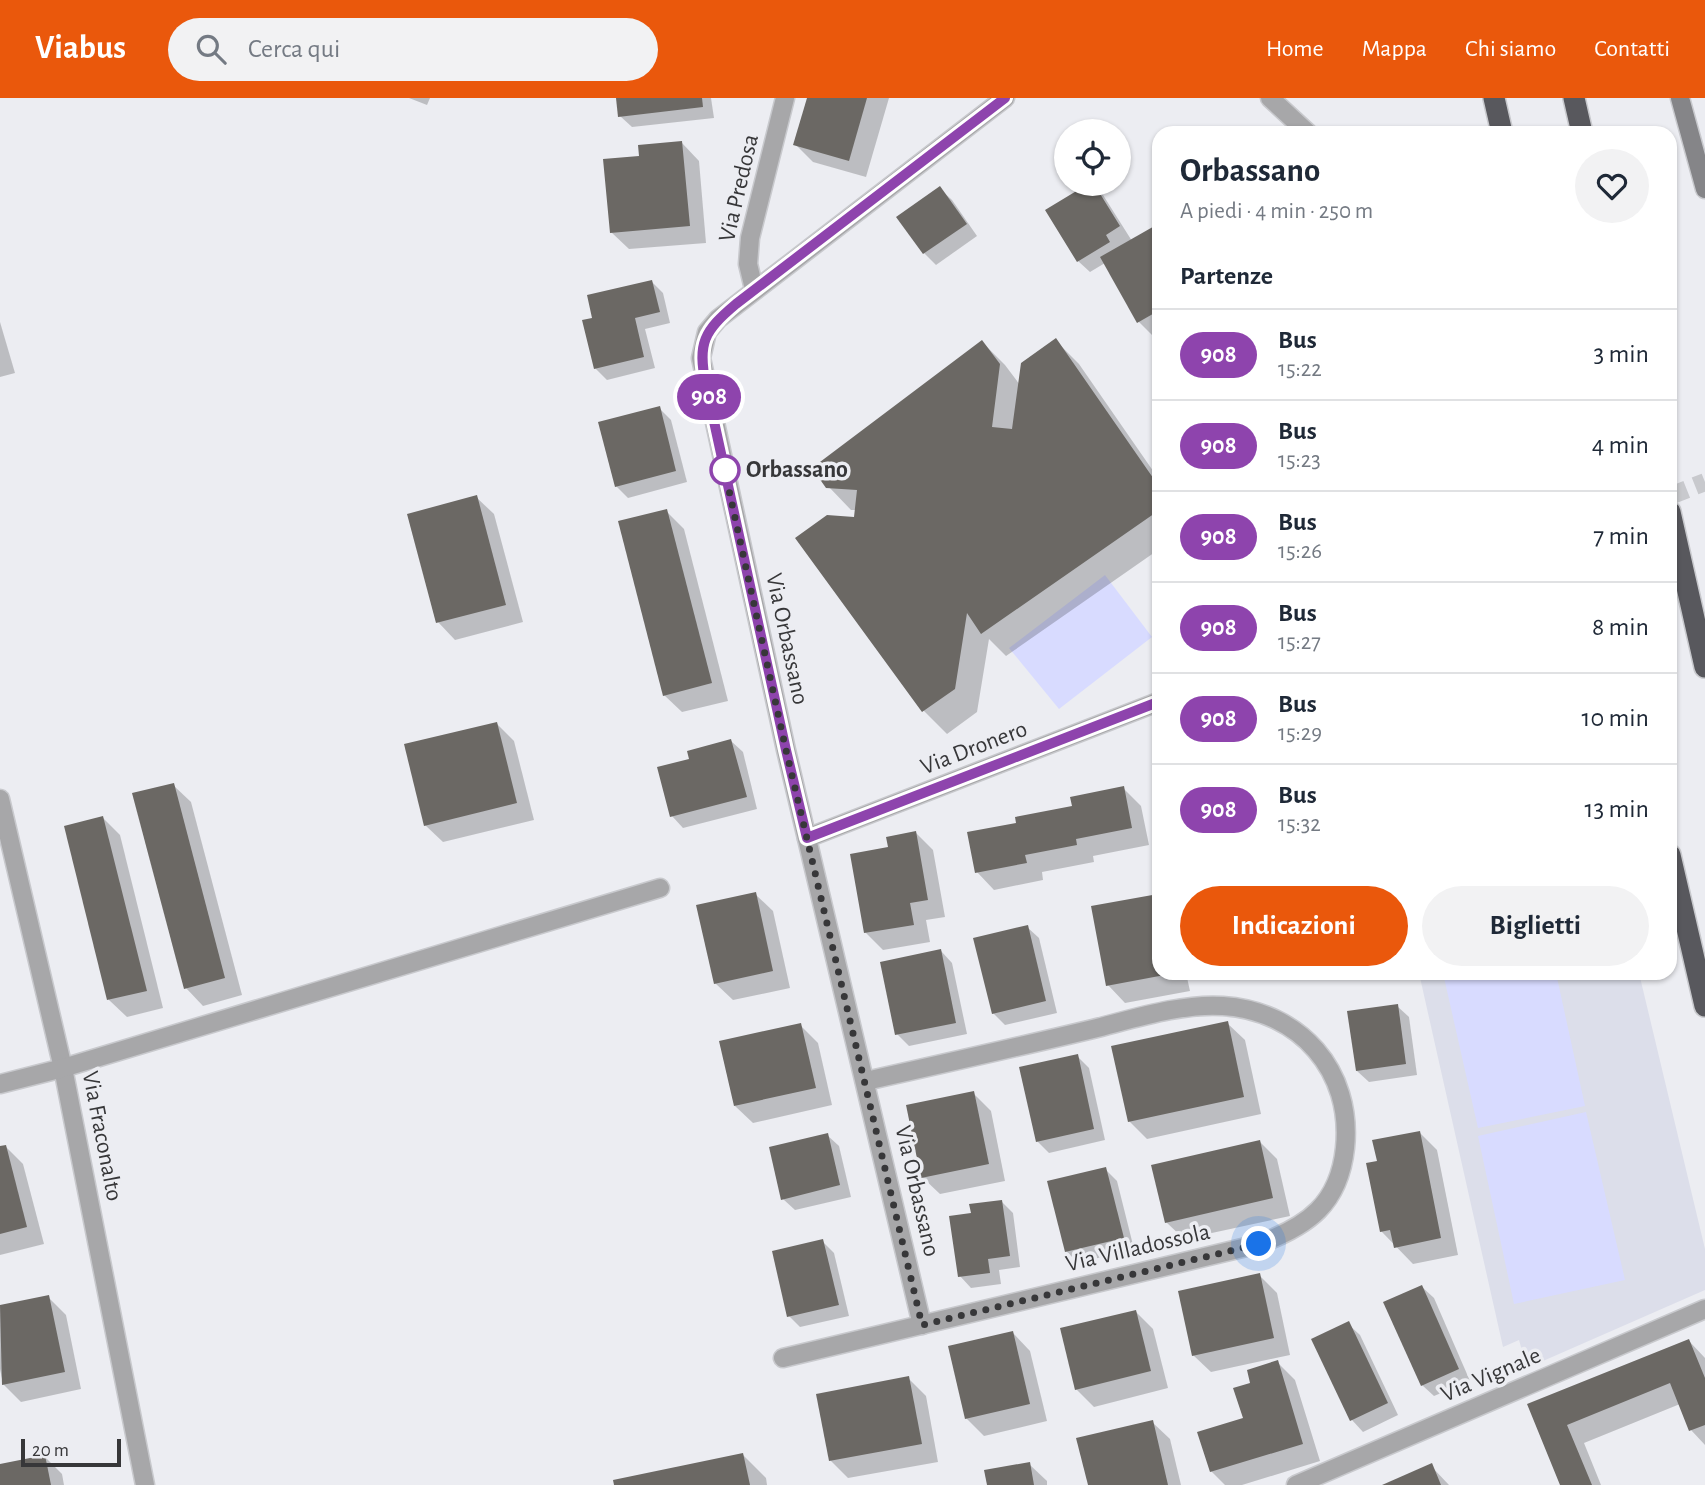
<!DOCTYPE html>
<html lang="it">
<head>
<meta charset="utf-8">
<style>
	body { margin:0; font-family:"Alegreya Sans",sans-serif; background:#f2f2f3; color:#1f2937; height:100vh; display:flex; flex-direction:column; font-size:26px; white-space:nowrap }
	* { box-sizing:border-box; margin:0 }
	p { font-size:23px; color:#747a83 }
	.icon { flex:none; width:38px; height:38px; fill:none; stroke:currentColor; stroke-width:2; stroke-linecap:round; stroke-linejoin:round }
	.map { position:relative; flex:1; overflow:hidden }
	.drawer { position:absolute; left:1152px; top:28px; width:525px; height:854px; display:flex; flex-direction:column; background:#fff; border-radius:21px; box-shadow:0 2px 5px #0004 }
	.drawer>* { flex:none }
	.badge { padding:0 14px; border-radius:23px; font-size:24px; line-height:46px }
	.buttons { position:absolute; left:1054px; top:21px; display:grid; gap:14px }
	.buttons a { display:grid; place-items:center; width:77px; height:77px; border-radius:50%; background:#fff; box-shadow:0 2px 5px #0004; font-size:35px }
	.scale { position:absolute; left:21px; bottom:18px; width:100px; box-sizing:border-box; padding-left:7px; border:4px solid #373739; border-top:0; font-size:19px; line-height:24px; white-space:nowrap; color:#373739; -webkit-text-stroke:5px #ecedf2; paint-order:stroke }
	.you { position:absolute; width:35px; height:35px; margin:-18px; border:5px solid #fff; border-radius:50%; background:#1a73e8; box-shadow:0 0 0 10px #1a73e833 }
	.map>.badge { position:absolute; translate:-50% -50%; box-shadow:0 0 0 4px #fff }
	h2 { padding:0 28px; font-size:26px; line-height:63px }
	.round { display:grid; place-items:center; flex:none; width:74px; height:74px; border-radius:37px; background:#f2f2f3 }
	.summary { display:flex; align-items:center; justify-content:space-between; height:119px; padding:0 28px }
	h1 { font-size:33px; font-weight:700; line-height:52px }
	.action { display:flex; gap:14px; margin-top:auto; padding:14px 28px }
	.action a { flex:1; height:80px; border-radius:42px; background:#ea580c; color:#fff; font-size:28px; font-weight:700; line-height:80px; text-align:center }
	.action a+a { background:#f2f2f3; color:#1f2937 }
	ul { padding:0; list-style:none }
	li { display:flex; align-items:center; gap:21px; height:91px; padding:0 28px; border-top:2px solid #e0e1e3 }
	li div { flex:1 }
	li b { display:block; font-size:26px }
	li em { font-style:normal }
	li .badge { min-width:77px; font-weight:700; text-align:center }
	header { display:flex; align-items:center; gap:42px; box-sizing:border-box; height:98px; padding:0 35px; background:#ea580c; color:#fff }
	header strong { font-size:33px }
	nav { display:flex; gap:38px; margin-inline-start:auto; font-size:24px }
	.search { width:490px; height:63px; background:#f2f2f3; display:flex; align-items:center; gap:18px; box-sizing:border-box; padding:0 24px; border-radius:38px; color:#747a83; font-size:26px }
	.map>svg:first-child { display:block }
</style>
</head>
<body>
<header>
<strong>Viabus</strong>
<div class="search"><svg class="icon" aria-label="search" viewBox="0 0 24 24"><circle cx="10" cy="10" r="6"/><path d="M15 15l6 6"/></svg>Cerca qui</div>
<nav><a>Home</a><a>Mappa</a><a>Chi siamo</a><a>Contatti</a></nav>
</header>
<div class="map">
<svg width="1705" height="1387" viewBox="0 0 1705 1387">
	<rect width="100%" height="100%" fill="#ecedf2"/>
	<polygon fill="#dcdeea" points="1419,875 1639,875 1705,1151 1705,1192 1527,1270 1519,1242 1503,1249"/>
	<g fill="#d8dbff">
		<polygon points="1105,477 1152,539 1059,611 1009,550"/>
		<polygon points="1443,875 1556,875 1585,1008 1478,1030"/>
		<polygon points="1586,1014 1625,1182 1514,1206 1478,1038"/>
	</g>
	<g fill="#0003">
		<polygon points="409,0 430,0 427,7"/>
		<polygon points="618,0 711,0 714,20 632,29 620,18"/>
		<polygon points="809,0 889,0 866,79 813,64 795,46"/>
		<polygon points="682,45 699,63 706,145 629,151 611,134"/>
		<polygon points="1091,86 1103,97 1132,143 1158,128 1158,240 1156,241 1139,224 1105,165 1090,174 1078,163 1048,112"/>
		<polygon points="940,91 952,102 977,138 936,167 924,155 899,120"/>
		<polygon points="652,184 663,195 670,225 645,231 655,270 607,282 595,270 594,222"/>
		<polygon points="0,224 15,275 0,279"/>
		<polygon points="1056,243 1079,266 1158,380 1158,452 1006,558 989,541 977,614 947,636 924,613 798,441 856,421 857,412 851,412 828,388 982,244 1005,267 1020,287"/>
		<polygon points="659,310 671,322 687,384 628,400 616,388"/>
		<polygon points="476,399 494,416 523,524 455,542 438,524"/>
		<polygon points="666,413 684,431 728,603 682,614 664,597"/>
		<polygon points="497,626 514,643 534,722 443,744 425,727"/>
		<polygon points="731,643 743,654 757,711 683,730 672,718 691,662"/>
		<polygon points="173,687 191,704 242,897 203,908 186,890"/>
		<polygon points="1123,690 1141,708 1149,747 1093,758 1094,764 1042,774 1043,782 994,792 977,774 1018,726 1074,709"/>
		<polygon points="103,720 120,737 163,910 127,919 109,902"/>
		<polygon points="916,735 933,752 945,819 926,822 930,844 883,852 865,834 890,751"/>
		<polygon points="755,796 773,813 790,890 733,902 715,885"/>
		<polygon points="1158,798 1158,875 1186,875 1190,893 1125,905 1108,887"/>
		<polygon points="1027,829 1039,840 1057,915 1005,927 993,915"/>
		<polygon points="941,853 952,865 967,936 909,948 897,936"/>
		<polygon points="1397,908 1409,919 1417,977 1369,984 1357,973"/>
		<polygon points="1227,925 1245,942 1261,1016 1147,1041 1129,1023"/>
		<polygon points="800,927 818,945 832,1007 753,1025 735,1008"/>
		<polygon points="1077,958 1089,970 1105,1042 1049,1055 1037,1043"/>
		<polygon points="973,995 991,1013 1005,1083 940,1096 922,1079"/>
		<polygon points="1420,1035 1437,1052 1458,1157 1413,1166 1381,1133 1379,1064"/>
		<polygon points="827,1037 839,1048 851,1099 795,1112 783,1101"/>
		<polygon points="1260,1044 1277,1061 1290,1118 1184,1141 1166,1124"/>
		<polygon points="5,1048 23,1066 44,1146 0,1157 0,1050"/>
		<polygon points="1105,1071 1117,1083 1134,1151 1078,1165 1066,1153"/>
		<polygon points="1001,1103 1013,1115 1020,1169 999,1172 1001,1186 971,1190 960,1178 973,1117"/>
		<polygon points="822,1143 834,1155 849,1218 800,1229 789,1218"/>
		<polygon points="1259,1177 1277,1195 1290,1257 1211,1274 1193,1257"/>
		<polygon points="1422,1189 1434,1200 1470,1283 1434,1298 1422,1287"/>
		<polygon points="48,1199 66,1217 81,1291 21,1304 3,1286 0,1271 0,1209"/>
		<polygon points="1135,1213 1153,1231 1168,1290 1094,1309 1076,1291"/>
		<polygon points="1348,1226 1360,1237 1398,1317 1363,1334 1352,1322"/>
		<polygon points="1013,1235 1030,1253 1047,1323 984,1338 966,1320"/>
		<polygon points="1689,1243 1705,1260 1705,1347 1691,1332 1680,1306 1584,1345 1601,1387 1562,1387 1529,1307"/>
		<polygon points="1277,1264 1295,1282 1320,1363 1242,1387 1225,1387 1211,1373 1245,1321 1253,1286"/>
		<polygon points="908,1280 926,1298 938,1364 848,1380 830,1362"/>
		<polygon points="1152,1324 1170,1341 1181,1387 1089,1387"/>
		<polygon points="743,1357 766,1380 767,1387 616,1387"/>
		<polygon points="44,1358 62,1376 64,1387 0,1387 0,1368"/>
		<polygon points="1029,1366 1047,1383 1047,1387 989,1387"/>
		<polygon points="1431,1368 1449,1387 1387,1387"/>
	</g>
	<g fill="#6b6864">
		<polygon points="616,0 702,0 703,9 618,19"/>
		<polygon points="807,0 867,0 849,63 793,47"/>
		<polygon points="682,43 690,128 610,135 603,61 639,58 638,47"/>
		<polygon points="1088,86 1094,86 1120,128 1106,137 1110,144 1077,164 1045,112"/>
		<polygon points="940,88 967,126 923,156 896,119"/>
		<polygon points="1158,126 1158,213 1137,225 1100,159"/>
		<polygon points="652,182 660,214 635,220 644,259 594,271 582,222 592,220 587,197"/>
		<polygon points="1056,240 1158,387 1158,413 981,536 967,515 955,591 922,614 795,440 827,417 854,419 857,392 826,390 812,370 982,242 1000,266 992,329 1012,331 1021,265"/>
		<polygon points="660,308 676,373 615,389 598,324"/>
		<polygon points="477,397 506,507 436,525 407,416"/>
		<polygon points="667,411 712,585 663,598 618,423"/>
		<polygon points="497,624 517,705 424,728 404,646"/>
		<polygon points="731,641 747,699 670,719 657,669 689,661 687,653"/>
		<polygon points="174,685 225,880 184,891 132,695"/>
		<polygon points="1124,688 1132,730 1076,741 1077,747 1025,757 1027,765 975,775 967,734 1016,725 1015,719 1072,708 1070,699"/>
		<polygon points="103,718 147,893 107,902 64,728"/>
		<polygon points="916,733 928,802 910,805 914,827 864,835 850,756 888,749 886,739"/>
		<polygon points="756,794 773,873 714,886 696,807"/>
		<polygon points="1158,796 1158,875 1170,876 1106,888 1091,808"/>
		<polygon points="1028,827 1046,903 992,916 973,840"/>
		<polygon points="941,851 956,925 895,937 880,864"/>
		<polygon points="1398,906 1406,966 1356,973 1347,913"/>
		<polygon points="1228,923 1244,999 1128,1024 1111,948"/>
		<polygon points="801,925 816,990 734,1008 719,943"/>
		<polygon points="1078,956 1094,1031 1036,1044 1019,969"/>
		<polygon points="974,993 989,1066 921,1080 906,1007"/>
		<polygon points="1420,1033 1441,1140 1394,1150 1390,1132 1380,1134 1366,1065 1377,1063 1372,1042"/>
		<polygon points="828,1035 840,1087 781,1102 769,1049"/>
		<polygon points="1260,1042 1273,1100 1165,1125 1151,1067"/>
		<polygon points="6,1047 27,1129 0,1136 0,1048"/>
		<polygon points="1106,1069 1124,1140 1065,1154 1047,1083"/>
		<polygon points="1002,1102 1010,1158 988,1161 990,1175 958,1179 949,1118 971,1115 969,1106"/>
		<polygon points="823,1141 839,1207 787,1219 772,1153"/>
		<polygon points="1260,1175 1274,1240 1192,1258 1178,1193"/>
		<polygon points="1422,1187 1459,1271 1421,1288 1383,1204"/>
		<polygon points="49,1197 65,1274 2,1287 0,1207"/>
		<polygon points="1136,1212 1151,1273 1075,1292 1060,1230"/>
		<polygon points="1349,1223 1388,1305 1350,1323 1311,1241"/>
		<polygon points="1013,1233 1030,1306 965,1321 948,1248"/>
		<polygon points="1689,1241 1705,1280 1705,1327 1689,1333 1670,1285 1567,1327 1592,1387 1560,1387 1527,1306"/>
		<polygon points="1278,1262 1303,1346 1210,1374 1197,1334 1243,1320 1233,1290 1250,1285 1247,1272"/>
		<polygon points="909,1278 922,1346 829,1363 816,1296"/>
		<polygon points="1153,1322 1168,1387 1088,1387 1076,1340"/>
		<polygon points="743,1355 750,1387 614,1387 613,1382"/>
		<polygon points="45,1357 51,1387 0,1387 0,1366"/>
		<polygon points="1030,1364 1034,1387 987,1387 984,1372"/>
		<polygon points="1432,1365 1441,1387 1382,1387"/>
	</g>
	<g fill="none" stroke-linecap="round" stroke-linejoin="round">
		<polyline stroke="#c8c9cd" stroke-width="18" stroke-dasharray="18 9" stroke-linecap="butt" points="1670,398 1705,384"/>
		<g stroke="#c8c9cd" stroke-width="21">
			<g id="street">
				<polyline points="1270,0 1308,35"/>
				<polyline points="754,191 748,166 750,140 785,0"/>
				<polyline points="0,701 63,970 145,1387"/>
				<polyline points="807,740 1158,604"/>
				<polyline points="0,986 63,970 660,790"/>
				<polyline points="922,1227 786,652 701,260 707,234 718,221 1005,0"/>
				<path d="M783,1260L1259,1146C1308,1128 1339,1106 1345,1050C1353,973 1300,913 1223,908C1182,905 1133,921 1093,931C1018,949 942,966 866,983"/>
				<polyline points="1296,1387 1705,1211"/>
			</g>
		</g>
		<g stroke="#c8c9cd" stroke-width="21">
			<polyline id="secondary" points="1680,0 1705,91"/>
		</g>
		<g stroke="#c8c9cd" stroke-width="24">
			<g id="highway">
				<polyline points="1494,0 1502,35"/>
				<polyline points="1574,0 1582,35"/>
				<polyline points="1670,414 1705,569"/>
				<polyline points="1670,757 1705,908"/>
			</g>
		</g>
		<use href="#street" stroke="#a7a7a9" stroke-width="18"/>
		<use href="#secondary" stroke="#858588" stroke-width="18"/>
		<use href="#highway" stroke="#58585d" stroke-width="21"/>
	</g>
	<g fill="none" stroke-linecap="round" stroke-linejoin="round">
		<g stroke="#fff" stroke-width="16">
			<path id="line" d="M1005,0L736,206C704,233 697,245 706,287L786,652L807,740L1158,604"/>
		</g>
		<use href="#line" stroke="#8e44ad" stroke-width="10"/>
		<polyline stroke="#373739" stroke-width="7" stroke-dasharray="0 12.6" points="725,372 723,365 786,652 922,1227 1259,1146"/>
	</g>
	<circle fill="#fff" stroke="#8e44ad" stroke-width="3.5" cx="725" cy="372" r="14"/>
	<g text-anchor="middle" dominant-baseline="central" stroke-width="7" stroke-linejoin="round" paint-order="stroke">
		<g font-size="24" fill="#373739" stroke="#ecedf2">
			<text transform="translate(739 90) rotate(-77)">Via Predosa</text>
			<text transform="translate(787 541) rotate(78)">Via Orbassano</text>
			<text transform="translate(974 650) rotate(-21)">Via Dronero</text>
			<text transform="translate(102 1038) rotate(79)">Via Fraconalto</text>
			<text transform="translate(917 1093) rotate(77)">Via Orbassano</text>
			<text transform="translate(1138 1150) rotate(-13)">Via Villadossola</text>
			<text transform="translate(1491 1277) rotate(-23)">Via Vignale</text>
		</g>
		<g font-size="24" font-weight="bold" fill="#373739" stroke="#ecedf2" text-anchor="start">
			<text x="746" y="372">Orbassano</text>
		</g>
	</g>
</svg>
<div class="buttons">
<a><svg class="icon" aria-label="locate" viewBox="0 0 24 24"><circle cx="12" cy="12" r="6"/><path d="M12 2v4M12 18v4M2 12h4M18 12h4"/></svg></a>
</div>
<div class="scale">20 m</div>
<div class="you" style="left:1259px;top:1146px"></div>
<b class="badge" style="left:709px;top:299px;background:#8e44ad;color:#fff">908</b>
<section class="drawer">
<div class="summary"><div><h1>Orbassano</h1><p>A piedi · 4 min · 250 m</p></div><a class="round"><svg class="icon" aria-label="heart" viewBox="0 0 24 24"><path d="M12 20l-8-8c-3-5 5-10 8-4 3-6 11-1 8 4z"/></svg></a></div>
<h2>Partenze</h2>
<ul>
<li><span class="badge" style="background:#8e44ad;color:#fff">908</span><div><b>Bus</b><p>15:22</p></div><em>3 min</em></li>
<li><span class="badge" style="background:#8e44ad;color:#fff">908</span><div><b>Bus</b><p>15:23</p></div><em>4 min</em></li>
<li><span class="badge" style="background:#8e44ad;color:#fff">908</span><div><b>Bus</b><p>15:26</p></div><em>7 min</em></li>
<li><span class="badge" style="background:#8e44ad;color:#fff">908</span><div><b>Bus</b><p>15:27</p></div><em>8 min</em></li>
<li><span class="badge" style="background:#8e44ad;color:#fff">908</span><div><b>Bus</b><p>15:29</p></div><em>10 min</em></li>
<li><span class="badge" style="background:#8e44ad;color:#fff">908</span><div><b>Bus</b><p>15:32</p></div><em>13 min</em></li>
</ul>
<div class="action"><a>Indicazioni</a><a>Biglietti</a></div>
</section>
</div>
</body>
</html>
